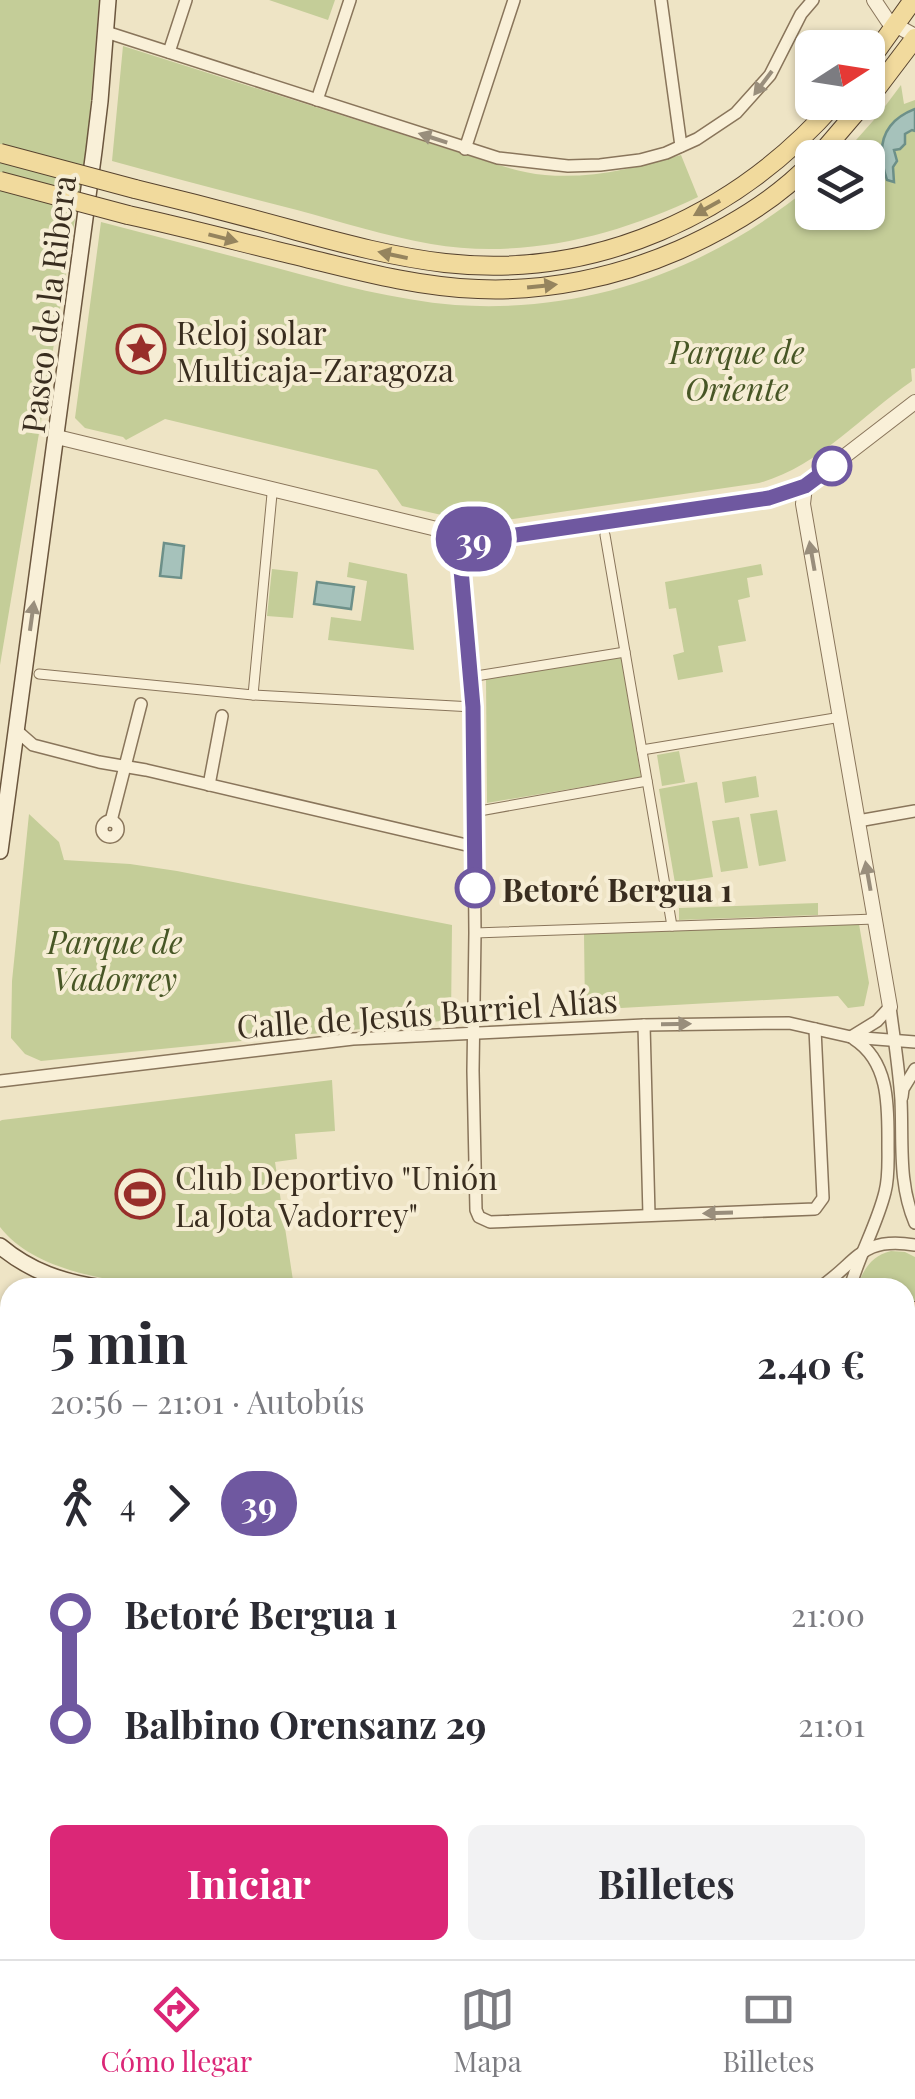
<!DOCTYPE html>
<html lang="es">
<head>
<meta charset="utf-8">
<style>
	body { margin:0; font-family:"Playfair Display",serif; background:#f2f2f3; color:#2b2b33; height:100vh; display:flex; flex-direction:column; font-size:38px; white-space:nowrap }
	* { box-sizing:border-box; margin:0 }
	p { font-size:32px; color:#7c7c81 }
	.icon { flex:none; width:55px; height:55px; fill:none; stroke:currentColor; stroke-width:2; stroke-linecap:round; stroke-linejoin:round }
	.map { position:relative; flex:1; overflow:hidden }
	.side { position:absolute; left:0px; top:1278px; width:915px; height:682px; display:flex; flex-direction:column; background:#fff; border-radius:30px 30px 0 0; box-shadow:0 2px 8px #0004 }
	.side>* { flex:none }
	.badge { padding:0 20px; border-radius:32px; font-size:35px; line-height:65px }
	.needle { width:65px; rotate:78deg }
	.controls { position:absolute; left:795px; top:30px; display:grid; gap:20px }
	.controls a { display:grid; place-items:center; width:90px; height:90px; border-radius:15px; background:#fff; box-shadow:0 2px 8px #0004; font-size:50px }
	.map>.badge { position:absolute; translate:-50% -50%; box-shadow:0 0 0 5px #fff }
	.legs { display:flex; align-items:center; gap:15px; height:110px; padding:0 50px; font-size:32px }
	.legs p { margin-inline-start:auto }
	.head { display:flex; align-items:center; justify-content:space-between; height:170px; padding:0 50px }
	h1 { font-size:55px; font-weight:700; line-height:75px }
	.action { display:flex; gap:20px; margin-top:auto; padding:20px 50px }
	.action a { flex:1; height:115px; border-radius:15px; background:#db2777; color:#fff; font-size:40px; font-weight:700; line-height:115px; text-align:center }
	.action a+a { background:#f2f2f3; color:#2b2b33 }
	ul { padding:0 50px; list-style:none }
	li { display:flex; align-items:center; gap:35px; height:110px; font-size:38px }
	li i { display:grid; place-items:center; width:15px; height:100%; margin:0 12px; background:currentColor }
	li i::after { content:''; width:25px; height:25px; margin:-12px; border:8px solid; border-radius:50%; background:#fff }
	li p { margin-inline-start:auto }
	li:first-child i { background:linear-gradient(#0000 50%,currentColor 0) }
	li:last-child i { background:linear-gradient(currentColor 50%,#0000 0) }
	.menu { display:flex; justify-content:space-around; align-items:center; height:140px; border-top:2px solid #e1e1e2; background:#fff; font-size:28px; color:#7c7c81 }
	.menu a { display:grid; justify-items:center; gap:5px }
	.menu .active { color:#db2777 }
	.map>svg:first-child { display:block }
</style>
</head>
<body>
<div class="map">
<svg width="915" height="1959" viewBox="0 0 915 1959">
	<rect width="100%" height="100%" fill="#eee4c5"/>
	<polygon fill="#e4deb2" points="908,1474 915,1482 914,1630 905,1632 905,1475"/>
	<g fill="#c4cd98">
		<polygon points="0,0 99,0 87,148 0,665"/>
		<polygon points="269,0 335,0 328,20"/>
		<path d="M123,46L498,165C513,169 529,174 545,175C592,179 636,168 681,155L698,197C616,236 523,260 431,244C386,236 341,222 297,210C235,194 173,178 112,161Z"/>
		<path d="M901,85L904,104L915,100V368L911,369L912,381C862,415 818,467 759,483L485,523L468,521L402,506L377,470L165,419L126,440L123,437L85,428L75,418L101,222C160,237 219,253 277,268C336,284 395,300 455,305C589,314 710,269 812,185V212H868V158L841,157L880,113Z"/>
		<polygon points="349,562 407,574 414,650 328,640 331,617 361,621 367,581 347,577"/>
		<polygon points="761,564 763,575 747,578 750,597 738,600 746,641 718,646 723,672 678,680 673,655 684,652 676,608 669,609 665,582"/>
		<polygon points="272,569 298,572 293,618 267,616"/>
		<polygon points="621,657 641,777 487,803 486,679"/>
		<polygon points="679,751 685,782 662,786 657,755"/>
		<polygon points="756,776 759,797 725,803 722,782"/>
		<polygon points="697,782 713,877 675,883 659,789"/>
		<polygon points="777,810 786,861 759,866 750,814"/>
		<polygon points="29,814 59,842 64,860 130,864 177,871 452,925 451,1020 41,1061 25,1054 11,1038 12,981"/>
		<polygon points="739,817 748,868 721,872 712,821"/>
		<polygon points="818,903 818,915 679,920 679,908"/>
		<polygon points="859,924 869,983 864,1006 848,1008 838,996 585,1010 584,934"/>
		<path d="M332,1080L335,1131L295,1134L297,1159L275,1162L294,1287C214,1288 53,1296 0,1227V1121L2,1120Z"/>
		<path d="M891,1251L905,1252L915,1257V1301L905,1303V1288L857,1287C864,1269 871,1256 891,1251Z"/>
		<rect x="0" y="1377" width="10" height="134"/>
		<polygon points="914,1630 913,1786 905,1785 905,1632"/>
		<polygon points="0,1770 10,1770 10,1950 490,1950 477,1959 0,1959"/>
		<polygon points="634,1950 870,1950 877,1959 618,1959"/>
	</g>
	<g fill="#a6c2bb" stroke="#6d9089" stroke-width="2.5">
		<path d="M915,109V131L912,130L905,134V144L900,149L894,150L897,161L893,167L894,182L887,180C876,148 881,122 915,109Z"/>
		<polygon points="164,543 184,546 181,578 160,576"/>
		<polygon points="317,582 354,587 351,609 314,604"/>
		<polygon points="905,1838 915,1841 915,1959 877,1959 870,1950 905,1950"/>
		<polygon points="490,1950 634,1950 618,1959 477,1959"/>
	</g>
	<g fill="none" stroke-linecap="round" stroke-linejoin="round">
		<g stroke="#89755b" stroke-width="11">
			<g id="pedestrian">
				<polyline points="605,535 672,926"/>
				<polyline points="39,674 253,695 473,707"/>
				<polyline points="470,677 625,652"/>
				<polyline points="253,695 272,494"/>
				<polyline points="642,750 841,717"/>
				<polyline points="474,812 647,781"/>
				<polyline points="475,933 875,919"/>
			</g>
		</g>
		<g stroke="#89755b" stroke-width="14">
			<g id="minor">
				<polyline points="661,0 681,146"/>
				<polyline points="106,32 498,158 568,166 600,165 640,160 666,153 697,139 736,113 770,75 801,14 813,0"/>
				<polyline points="169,52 186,0"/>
				<polyline points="317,100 350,0"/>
				<polyline points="465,149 514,0"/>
				<polyline points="459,535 473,707 475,933 473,1071 476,1210 479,1217 490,1222 815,1209 823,1198 815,1029"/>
				<polyline points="17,731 33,745 99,762 146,770 475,847"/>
				<polyline points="209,785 222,716"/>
				<circle cx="110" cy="829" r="8"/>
				<polyline points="111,821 141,704"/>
				<polyline points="858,821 915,811"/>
				<path d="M890,1007C894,1038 899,1069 901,1100C903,1143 898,1183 915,1223"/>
				<polyline points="644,1025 649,1215"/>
				<polyline points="851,1037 877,1021 890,1007"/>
				<polyline points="0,1081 353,1039 644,1025 789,1023 851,1037 915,1042"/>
				<polyline points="902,1097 903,1089 915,1069"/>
				<path d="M819,1288C858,1262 860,1236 915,1245"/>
				<path d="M850,1288C859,1255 877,1225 885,1192C889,1177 888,1161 888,1145C888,1108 890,1062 854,1039"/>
				<polyline points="905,1399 915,1396"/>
			</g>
		</g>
		<g stroke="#89755b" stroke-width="16">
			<g id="tertiary">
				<polyline points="874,0 888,21 915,36"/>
				<polyline points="57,437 482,540 783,495 815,479 915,402"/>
				<polyline points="805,486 803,504 890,1007"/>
			</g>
		</g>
		<g stroke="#6b563e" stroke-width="18">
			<g id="secondary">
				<polyline points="0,851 94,151 100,101 108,0"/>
				<path d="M0,1246C31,1272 63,1282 102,1288"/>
				<polyline points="0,1456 10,1457"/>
			</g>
		</g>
		<g stroke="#57432f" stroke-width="20">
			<g id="primary">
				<polyline points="868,63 913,0"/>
				<polyline points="868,100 915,38"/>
				<polyline points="817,158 865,102"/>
				<path d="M135,189C189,202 243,216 297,231C345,244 394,257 445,263C596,280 737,215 836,102"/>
				<path d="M128,215C188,228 247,244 306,258C363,272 419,287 478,289C546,292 617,277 679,250C728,228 775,201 812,162"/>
			</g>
		</g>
		<g stroke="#57432f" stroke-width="22">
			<g id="trunk">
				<polyline points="905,1313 915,1312"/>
				<polyline points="0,1329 10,1329"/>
				<polyline points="905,1336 915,1335"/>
				<polyline points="0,1353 10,1353"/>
			</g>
		</g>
		<use href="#pedestrian" stroke="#f9f0d8" stroke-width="9"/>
		<use href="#minor" stroke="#f9f0d8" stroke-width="11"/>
		<use href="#tertiary" stroke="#f9f0d8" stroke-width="14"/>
		<use href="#secondary" stroke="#f9f0d8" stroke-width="15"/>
		<use href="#primary" stroke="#f1da9d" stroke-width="18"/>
		<use href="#trunk" stroke="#e7c07a" stroke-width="20"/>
		<g stroke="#392d1f" stroke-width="8">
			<g id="rail">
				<polyline points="905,1449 915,1447"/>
				<polyline points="0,1543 10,1543"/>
			</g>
		</g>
		<use href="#rail" stroke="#f6edd4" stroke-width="4" stroke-dasharray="11" stroke-linecap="butt"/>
		<g stroke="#57432f" stroke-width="20" stroke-linecap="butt">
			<g id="primary-bridge">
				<polyline points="0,153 135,189"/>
				<polyline points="0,181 128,215"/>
			</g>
		</g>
		<use href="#primary-bridge" stroke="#f1da9d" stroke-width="18"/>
	</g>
	<defs><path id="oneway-solid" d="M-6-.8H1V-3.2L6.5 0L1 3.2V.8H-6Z" transform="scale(2.5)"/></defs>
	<g fill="#998e7c">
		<use href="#oneway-solid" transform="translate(763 83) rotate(127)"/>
		<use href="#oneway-solid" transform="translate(433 138) rotate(-162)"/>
		<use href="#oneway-solid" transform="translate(812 556) rotate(-100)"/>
		<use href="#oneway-solid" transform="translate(32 616) rotate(-82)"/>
		<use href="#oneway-solid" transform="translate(868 876) rotate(-100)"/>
		<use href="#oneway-solid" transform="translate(676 1024) rotate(-1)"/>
		<use href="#oneway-solid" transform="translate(718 1213) rotate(178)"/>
	</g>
	<g fill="#95845e">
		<use href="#oneway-solid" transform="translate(707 208) rotate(151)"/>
		<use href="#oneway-solid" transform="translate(223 238) rotate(14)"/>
		<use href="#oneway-solid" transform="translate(393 255) rotate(-168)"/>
		<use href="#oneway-solid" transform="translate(542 286) rotate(-6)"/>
	</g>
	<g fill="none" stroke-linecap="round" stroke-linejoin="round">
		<g stroke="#fff" stroke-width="22">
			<polyline id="line-1" points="475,888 473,707 458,535 482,540 769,498 805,486 832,466"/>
		</g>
		<use href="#line-1" stroke="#6f58a0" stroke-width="15"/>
	</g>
	<defs>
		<g id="sight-ring" transform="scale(2.5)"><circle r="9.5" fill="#f6edd4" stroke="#982e2a" stroke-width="1.5"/><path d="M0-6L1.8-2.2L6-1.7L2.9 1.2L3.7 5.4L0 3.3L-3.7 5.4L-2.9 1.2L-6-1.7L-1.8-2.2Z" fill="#982e2a"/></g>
		<g id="stadium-ring" transform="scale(2.5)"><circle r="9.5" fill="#f6edd4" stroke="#982e2a" stroke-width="1.5"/><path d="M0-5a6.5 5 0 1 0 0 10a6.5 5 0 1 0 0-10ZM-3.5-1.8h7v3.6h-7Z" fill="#982e2a"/></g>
	</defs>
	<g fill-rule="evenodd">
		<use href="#sight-ring" x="141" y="349"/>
		<use href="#stadium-ring" x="140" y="1194"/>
	</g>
	<g fill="#fff" stroke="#6f58a0" stroke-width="5">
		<circle cx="832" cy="466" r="18"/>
		<circle cx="475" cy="888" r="18"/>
	</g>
	<g text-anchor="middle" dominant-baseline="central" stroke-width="8" stroke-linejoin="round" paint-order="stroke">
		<g font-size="32" fill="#392d1f" stroke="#f6edd4">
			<text transform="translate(47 304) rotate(-83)">Paseo de la Ribera</text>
			<text transform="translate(427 1012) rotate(-4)">Calle de Jesús Burriel Alías</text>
		</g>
		<g font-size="32" fill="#392d1f" stroke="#f6edd4" text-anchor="start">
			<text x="176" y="331">Reloj solar<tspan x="176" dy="37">Multicaja-Zaragoza</tspan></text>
			<text x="175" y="1176">Club Deportivo "Unión<tspan x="175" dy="37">La Jota Vadorrey"</tspan></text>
		</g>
		<g font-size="32" font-style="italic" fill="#475625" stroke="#f6edd4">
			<text x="737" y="350">Parque de<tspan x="737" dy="37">Oriente</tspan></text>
			<text x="115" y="940">Parque de<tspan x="115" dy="37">Vadorrey</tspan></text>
		</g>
		<g font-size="32" font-weight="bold" fill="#392d1f" stroke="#f6edd4" text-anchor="start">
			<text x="502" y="888">Betoré Bergua 1</text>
		</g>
	</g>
</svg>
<div class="controls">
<a><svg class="needle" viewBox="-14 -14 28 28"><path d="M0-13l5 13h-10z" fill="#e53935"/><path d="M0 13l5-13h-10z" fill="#7c7c81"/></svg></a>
<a><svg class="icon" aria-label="layers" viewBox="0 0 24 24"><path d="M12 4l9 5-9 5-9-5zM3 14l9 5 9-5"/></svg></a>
</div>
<b class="badge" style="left:474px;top:539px;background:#6f58a0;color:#fff">39</b>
<section class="side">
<div class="head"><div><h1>5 min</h1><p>20:56 – 21:01 · Autobús</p></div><b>2.40 €</b></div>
<div class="legs"><svg class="icon" aria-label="walk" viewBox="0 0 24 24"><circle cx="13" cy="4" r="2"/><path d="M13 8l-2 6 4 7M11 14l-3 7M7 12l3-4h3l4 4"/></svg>4<svg class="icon" aria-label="forward" viewBox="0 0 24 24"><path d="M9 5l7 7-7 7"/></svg><b class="badge" style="background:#6f58a0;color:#fff">39</b></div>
<ul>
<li><i style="color:#6f58a0"></i><b>Betoré Bergua 1</b><p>21:00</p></li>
<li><i style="color:#6f58a0"></i><b>Balbino Orensanz 29</b><p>21:01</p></li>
</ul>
<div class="action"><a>Iniciar</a><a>Billetes</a></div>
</section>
</div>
<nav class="menu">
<a class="active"><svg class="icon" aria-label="directions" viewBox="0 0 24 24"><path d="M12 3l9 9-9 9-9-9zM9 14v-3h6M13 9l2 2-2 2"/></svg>Cómo llegar</a>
<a><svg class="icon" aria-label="map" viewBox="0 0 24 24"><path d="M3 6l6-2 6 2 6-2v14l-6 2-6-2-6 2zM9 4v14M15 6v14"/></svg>Mapa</a>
<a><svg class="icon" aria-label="tickets" viewBox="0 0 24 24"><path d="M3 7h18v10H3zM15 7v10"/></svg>Billetes</a>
</nav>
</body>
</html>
